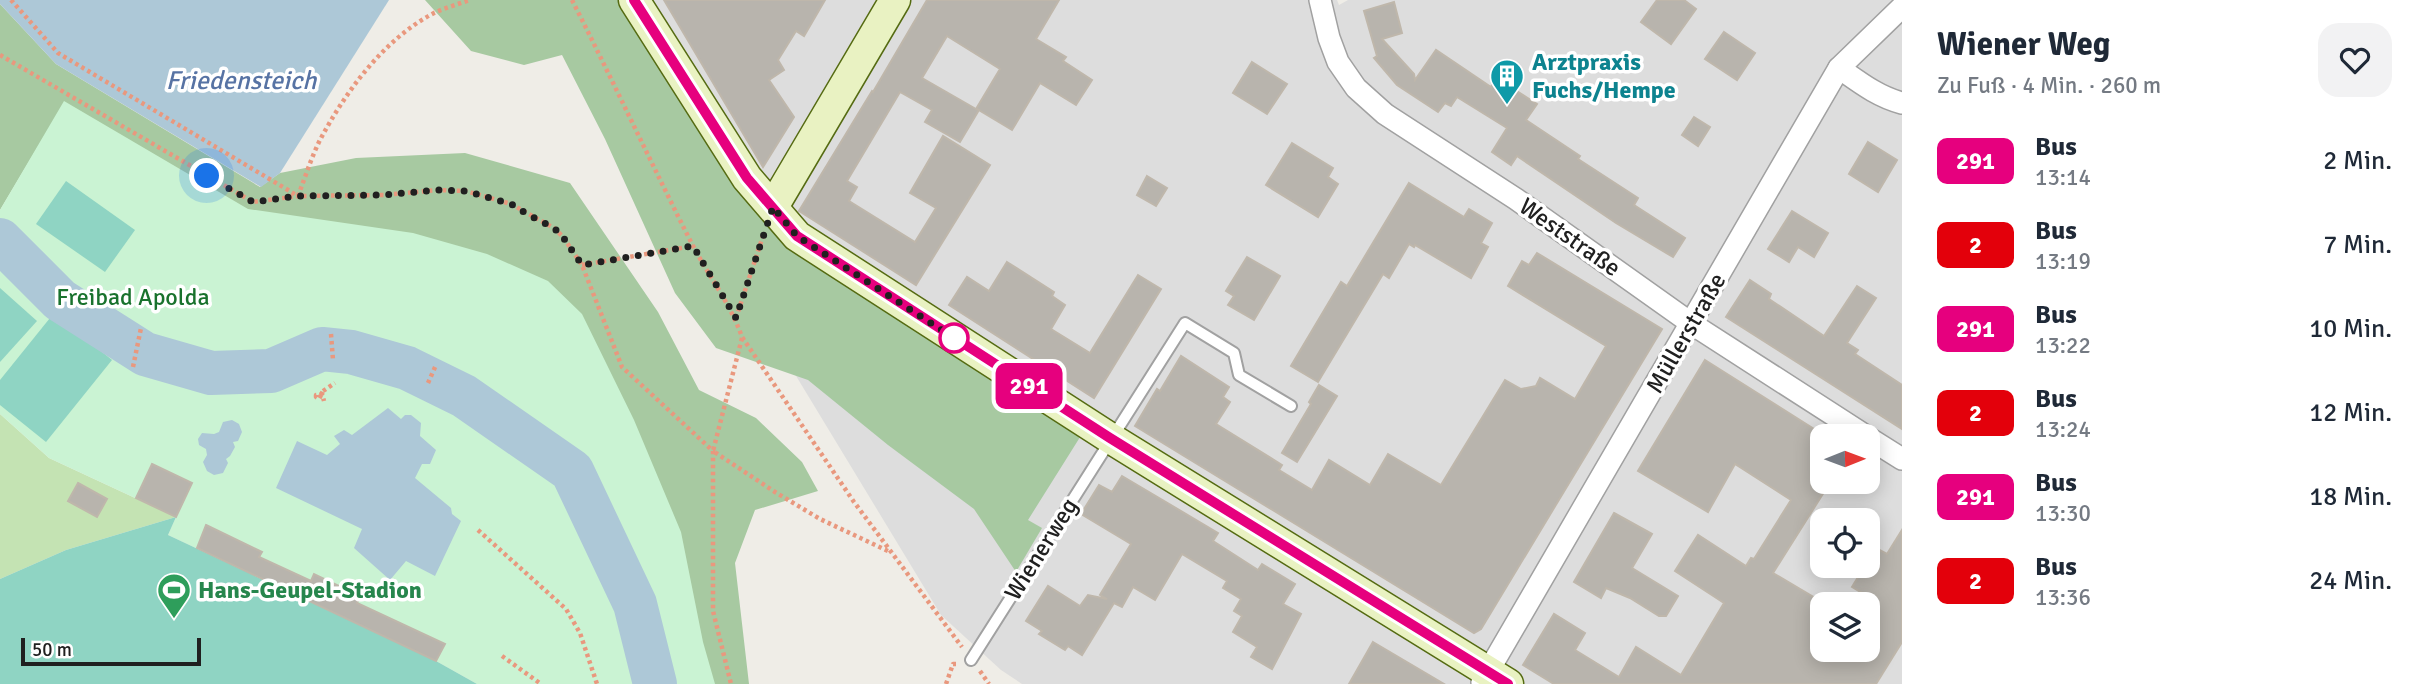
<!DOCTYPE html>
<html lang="de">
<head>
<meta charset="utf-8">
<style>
	body { margin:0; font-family:Signika,sans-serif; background:#f2f2f3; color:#1f2937; height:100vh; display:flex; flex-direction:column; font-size:26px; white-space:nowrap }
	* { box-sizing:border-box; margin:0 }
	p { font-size:23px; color:#747a83 }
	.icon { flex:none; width:38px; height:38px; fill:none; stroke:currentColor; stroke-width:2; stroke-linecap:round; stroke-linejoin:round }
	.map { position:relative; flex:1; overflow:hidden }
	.panel { display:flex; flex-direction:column; background:#fff; width:525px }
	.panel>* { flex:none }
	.badge { padding:0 14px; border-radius:10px; font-size:24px; line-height:46px }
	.needle { width:46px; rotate:89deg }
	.controls { position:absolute; left:1810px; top:424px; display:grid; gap:14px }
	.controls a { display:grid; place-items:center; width:70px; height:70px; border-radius:14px; background:#fff; box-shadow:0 4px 18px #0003; font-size:35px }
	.scale { position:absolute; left:21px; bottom:18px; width:180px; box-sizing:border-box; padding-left:7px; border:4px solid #202020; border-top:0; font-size:19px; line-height:24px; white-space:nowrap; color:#202020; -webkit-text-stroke:5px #fff; paint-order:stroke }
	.you { position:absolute; width:35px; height:35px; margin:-18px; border:5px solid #fff; border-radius:50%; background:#1a73e8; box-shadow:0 0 0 10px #1a73e833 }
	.map>.badge { position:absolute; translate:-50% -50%; box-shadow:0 0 0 4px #fff }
	.round { display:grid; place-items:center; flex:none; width:74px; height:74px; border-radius:21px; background:#f2f2f3 }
	.summary { display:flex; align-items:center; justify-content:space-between; height:119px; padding:0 35px }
	h1 { font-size:33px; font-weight:800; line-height:52px }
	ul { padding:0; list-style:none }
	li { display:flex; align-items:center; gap:21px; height:84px; padding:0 35px }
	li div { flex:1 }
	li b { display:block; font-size:26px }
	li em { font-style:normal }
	li .badge { min-width:77px; font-weight:700; text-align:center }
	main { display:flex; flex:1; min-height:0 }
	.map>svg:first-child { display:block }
</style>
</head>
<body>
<main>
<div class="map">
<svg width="1902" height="684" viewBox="0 0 1902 684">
	<rect width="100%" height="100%" fill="#efede7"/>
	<path fill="#ddd" fill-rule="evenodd" d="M584,0H1337L1339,5L1348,0H1902V684H1022L1001,670L941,615L727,262ZM1822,436H1867V481H1822ZM1822,520H1867V565H1822ZM1822,604H1867V649H1822Z"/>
	<polygon fill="#c4e3b3" points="0,414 49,458 176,517 66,550 0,579"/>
	<g fill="#a7c9a1">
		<polygon points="425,0 622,0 743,194 1082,434 1028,520 1042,528 1016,572 974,509 888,445 808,380 716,348 675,293 605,139 562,55 524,65 471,51"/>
		<polygon points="0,4 56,64 260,187 280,173 356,158 465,153 570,183 658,312 699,390 756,418 802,462 818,491 755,510 735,563 749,684 605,684 64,103 0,210"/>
	</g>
	<polygon fill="#caf3d3" points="64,101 248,209 413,233 487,254 548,281 582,314 634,420 681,532 703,642 715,684 477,684 436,661 168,535 176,517 49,458 0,414 0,210"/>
	<g fill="#8fd4c3">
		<polygon points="66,181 135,230 105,272 36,224"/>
		<polygon points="0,288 37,321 0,362"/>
		<polygon points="54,313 112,360 46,442 0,405 0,380"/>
		<polygon points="176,517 168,535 436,661 477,684 0,684 0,579 66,550"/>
	</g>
	<g fill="#adc8d7">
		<polygon points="0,0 389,0 280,173 261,187 56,64 0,4"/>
		<polygon points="388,408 401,419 405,415 411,415 421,423 420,436 436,450 430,464 422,464 415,478 451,508 452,514 461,521 435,576 406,561 390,580 354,548 362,529 276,488 297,441 327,455 340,444 334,436 344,430 352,435"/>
		<polygon points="232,420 239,424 242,432 238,441 233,442 235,447 230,456 226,459 228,463 223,473 214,475 207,471 203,462 207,455 206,449 199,445 198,439 202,433 214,434 219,432 223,422"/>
	</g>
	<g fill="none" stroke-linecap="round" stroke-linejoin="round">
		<polyline stroke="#adc8d7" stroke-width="44" points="0,240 60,300 145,354 211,373 271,371 322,349 351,352 407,368 464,396 572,471 635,604 655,684"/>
	</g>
	<g fill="#b8b4ad" stroke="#bfb7ab" stroke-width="2" fill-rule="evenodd">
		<polygon points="664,0 825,0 804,36 796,31 778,60 784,70 769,80 794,117 763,167"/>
		<path d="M927,0H1059L1036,39L1066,57L1063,61L1092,80L1076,105L1040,83L1012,130L977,109L979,110L960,142L925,122L932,110L900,92L847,181L857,187L849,201L915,242L936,208L910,193L943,136L990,165L916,285L799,211L872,91L873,92ZM947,36L1000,69L976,109L922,78Z"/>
		<polygon points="1657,0 1684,0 1696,9 1671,44 1641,22"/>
		<polygon points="1394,2 1402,33 1382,39 1414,74 1415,80 1436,50 1491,87 1496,78 1537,104 1526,120 1580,156 1578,159 1638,198 1634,205 1685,238 1673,257 1616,223 1517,156 1511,165 1492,152 1507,128 1457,97 1451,106 1445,103 1438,112 1397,85 1374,58 1377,56 1364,11"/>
		<polygon points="1724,32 1755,53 1737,80 1705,59"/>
		<polygon points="1252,62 1287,84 1267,114 1233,93"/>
		<polygon points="1694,117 1710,127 1698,146 1682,135"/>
		<polygon points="1868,142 1897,160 1878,192 1849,174"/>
		<polygon points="1292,143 1333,168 1328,177 1338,184 1318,217 1266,185"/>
		<polygon points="1147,176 1167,188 1156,206 1137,195"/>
		<polygon points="1409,183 1464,217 1469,209 1492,223 1481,243 1488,247 1471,278 1415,245 1414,247 1409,244 1389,278 1383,274 1318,382 1291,366 1341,282 1347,286"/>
		<polygon points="1792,211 1828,233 1814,257 1798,247 1789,262 1768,249"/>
		<polygon points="1537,253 1662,329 1481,629 1474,633 1135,426 1157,389 1160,391 1181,356 1229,387 1223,397 1230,402 1216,424 1282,465 1279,470 1312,490 1329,460 1370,485 1388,454 1441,485 1505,380 1521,389 1536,386 1540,378 1575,399 1606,346 1508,286 1522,261 1529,265"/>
		<polygon points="1247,257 1280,276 1254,320 1228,305 1234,296 1226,291"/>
		<polygon points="1007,262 1054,292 1052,296 1065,305 1051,329 1090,353 1138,275 1161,289 1094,398 949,305 967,277 989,291"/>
		<polygon points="1750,280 1771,294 1769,299 1824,336 1857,286 1876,298 1847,343 1858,350 1855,354 1902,385 1902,429 1726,317"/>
		<polygon points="1705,360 1822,434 1822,481 1831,481 1773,573 1822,602 1822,649 1867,649 1867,596 1852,587 1876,548 1887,554 1902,530 1902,642 1876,684 1554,684 1523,665 1554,614 1585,633 1575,650 1619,677 1636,647 1681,675 1724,603 1675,571 1698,535 1746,566 1751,558 1754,559 1791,500 1735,464 1708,512 1638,471"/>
		<polygon points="1319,385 1337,396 1297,462 1282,453 1311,404 1309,402"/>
		<polygon points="152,464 192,483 176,517 136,498"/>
		<polygon points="1122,476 1218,533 1213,541 1258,570 1262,564 1295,584 1283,604 1301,614 1272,669 1251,657 1257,647 1233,632 1242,616 1234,611 1241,599 1223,588 1227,581 1182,554 1155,600 1133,587 1122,607 1114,603 1082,655 1068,646 1065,650 1039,634 1042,631 1026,621 1048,586 1080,606 1088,595 1107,599 1100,595 1131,544 1081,514 1099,485 1112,492"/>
		<polygon points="78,483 107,499 97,517 68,501"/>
		<polygon points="1614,513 1652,534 1632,568 1678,596 1666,616 1659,616 1630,598 1606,588 1601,598 1574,582"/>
		<polygon points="206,525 262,552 259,557 311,581 314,574 360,596 357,603 445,644 436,661 197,548"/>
		<polygon points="1373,642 1444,684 1349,684"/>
	</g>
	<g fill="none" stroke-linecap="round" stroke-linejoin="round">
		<g stroke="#a1a1a1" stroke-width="14">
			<polyline id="lane" points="971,660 1185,323 1234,353 1239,375 1291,406"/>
		</g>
		<g stroke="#a1a1a1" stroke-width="24">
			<g id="street">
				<polyline points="1320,0 1329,38 1338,62 1356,88 1385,114 1516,199 1692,324 1866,436"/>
				<path d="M1839,68C1859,82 1878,97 1902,103"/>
				<polyline points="1867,437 1902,459"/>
				<polyline points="1482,682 1839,68 1902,7"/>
			</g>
		</g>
		<g stroke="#556b12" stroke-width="33">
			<g id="secondary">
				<polyline points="634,0 747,178 797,236 1110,438 1508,684"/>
				<polyline points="773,207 895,0"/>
			</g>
		</g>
		<g stroke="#e9987e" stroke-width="4.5" stroke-dasharray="3.5 3.5" stroke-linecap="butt">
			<path d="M11,0L58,53L298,196C305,178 311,158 320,140C346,91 384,39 434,13C445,8 458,4 470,0"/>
			<path d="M572,0C613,81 651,163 692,244C708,275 730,303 742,337L854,502L962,647"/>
			<polyline points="0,55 253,202 298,196 384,195 438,190 466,191 511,204 554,228 563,237 582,265 622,367 713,451 713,611 731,684"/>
			<polyline points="582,265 693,246"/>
			<polyline points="736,318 763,236"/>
			<polyline points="331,334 333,360"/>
			<polyline points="742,338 713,451 775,492 820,519 890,552"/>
			<polyline points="133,367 141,328"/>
			<polyline points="428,383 436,365"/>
			<polyline points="323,391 335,383"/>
			<polyline points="321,395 319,399 316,397 316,395 322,394 324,401"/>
			<polyline points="478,530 566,609 580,633 597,684"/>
			<polyline points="502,656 541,684"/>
			<polyline points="980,671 989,684"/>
			<polyline points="946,684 953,664 956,664"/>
		</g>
		<use href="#lane" stroke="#fff" stroke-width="10"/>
		<use href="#street" stroke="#fff" stroke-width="21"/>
		<use href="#secondary" stroke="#e9f2c2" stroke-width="30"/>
		<polyline stroke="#e9987e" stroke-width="4.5" stroke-dasharray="3.5 3.5" stroke-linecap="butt" points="321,395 323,391"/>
	</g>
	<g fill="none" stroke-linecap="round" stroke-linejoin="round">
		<g stroke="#fff" stroke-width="16">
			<polyline id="line" points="634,0 747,178 797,236 1110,438 1508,684"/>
		</g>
		<use href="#line" stroke="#e6007e" stroke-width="10"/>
		<polyline stroke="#202020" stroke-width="7" stroke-dasharray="0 12.6" points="207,176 253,202 298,196 383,195 438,190 466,191 511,204 529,215 554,228 563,237 582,265 693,246 736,318 773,207 797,236 954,338"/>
	</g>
	<defs>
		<g id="building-pin" transform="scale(1.75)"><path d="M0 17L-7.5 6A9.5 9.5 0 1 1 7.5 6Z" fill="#0f9aa8" stroke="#fff"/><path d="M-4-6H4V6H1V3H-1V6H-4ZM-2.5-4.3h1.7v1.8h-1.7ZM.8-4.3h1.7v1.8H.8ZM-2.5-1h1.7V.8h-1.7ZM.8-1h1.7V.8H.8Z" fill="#fff"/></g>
		<g id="stadium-pin" transform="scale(1.75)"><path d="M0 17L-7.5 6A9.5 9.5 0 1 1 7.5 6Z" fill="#2e9e5b" stroke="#fff"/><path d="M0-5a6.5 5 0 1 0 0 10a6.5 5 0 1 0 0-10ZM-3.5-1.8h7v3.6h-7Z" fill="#fff"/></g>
	</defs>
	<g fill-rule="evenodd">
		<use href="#building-pin" x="1507" y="76"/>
		<use href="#stadium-pin" x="174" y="590"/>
	</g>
	<circle fill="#fff" stroke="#e6007e" stroke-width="3.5" cx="954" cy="338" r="14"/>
	<g text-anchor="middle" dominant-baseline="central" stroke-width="7" stroke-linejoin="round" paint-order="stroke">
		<g font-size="24" font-weight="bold" fill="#0d838f" stroke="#fff" text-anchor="start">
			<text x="1532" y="62">Arztpraxis<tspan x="1532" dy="28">Fuchs/Hempe</tspan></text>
		</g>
		<g font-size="24" fill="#202020" stroke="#fff">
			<text transform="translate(1570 237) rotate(35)">Weststraße</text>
			<text transform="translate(1686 333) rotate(-60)">Müllerstraße</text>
			<text transform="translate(1041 549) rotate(-58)">Wienerweg</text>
		</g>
		<g font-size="24" fill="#19722d" stroke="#fff">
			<text x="133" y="297">Freibad Apolda</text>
		</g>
		<g font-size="24" font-weight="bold" fill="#27864d" stroke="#fff" text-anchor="start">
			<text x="198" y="590">Hans-Geupel-Stadion</text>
		</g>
		<g font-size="26" font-style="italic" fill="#5773a4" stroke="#fff">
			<text x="241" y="81">Friedensteich</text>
		</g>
	</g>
</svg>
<div class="controls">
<a><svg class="needle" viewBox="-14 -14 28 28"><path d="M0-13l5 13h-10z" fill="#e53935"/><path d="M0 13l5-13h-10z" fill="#747a83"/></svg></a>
<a><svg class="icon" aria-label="locate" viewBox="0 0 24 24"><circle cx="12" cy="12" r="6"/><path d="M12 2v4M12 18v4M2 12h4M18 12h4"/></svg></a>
<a><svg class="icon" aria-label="layers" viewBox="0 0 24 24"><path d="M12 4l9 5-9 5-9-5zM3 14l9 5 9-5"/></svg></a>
</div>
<div class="scale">50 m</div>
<div class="you" style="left:207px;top:176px"></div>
<b class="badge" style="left:1029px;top:386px;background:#e6007e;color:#fff">291</b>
</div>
<section class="panel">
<div class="summary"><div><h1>Wiener Weg</h1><p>Zu Fuß · 4 Min. · 260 m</p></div><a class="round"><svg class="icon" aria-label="heart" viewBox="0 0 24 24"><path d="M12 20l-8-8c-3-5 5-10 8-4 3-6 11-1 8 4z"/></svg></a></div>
<ul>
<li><span class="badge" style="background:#e6007e;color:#fff">291</span><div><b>Bus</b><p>13:14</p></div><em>2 Min.</em></li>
<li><span class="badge" style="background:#e3000b;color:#fff">2</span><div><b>Bus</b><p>13:19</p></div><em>7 Min.</em></li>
<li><span class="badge" style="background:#e6007e;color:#fff">291</span><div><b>Bus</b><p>13:22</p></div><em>10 Min.</em></li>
<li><span class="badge" style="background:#e3000b;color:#fff">2</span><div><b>Bus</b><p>13:24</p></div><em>12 Min.</em></li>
<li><span class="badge" style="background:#e6007e;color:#fff">291</span><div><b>Bus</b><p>13:30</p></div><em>18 Min.</em></li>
<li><span class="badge" style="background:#e3000b;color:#fff">2</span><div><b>Bus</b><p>13:36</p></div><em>24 Min.</em></li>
</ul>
</section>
</main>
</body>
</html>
